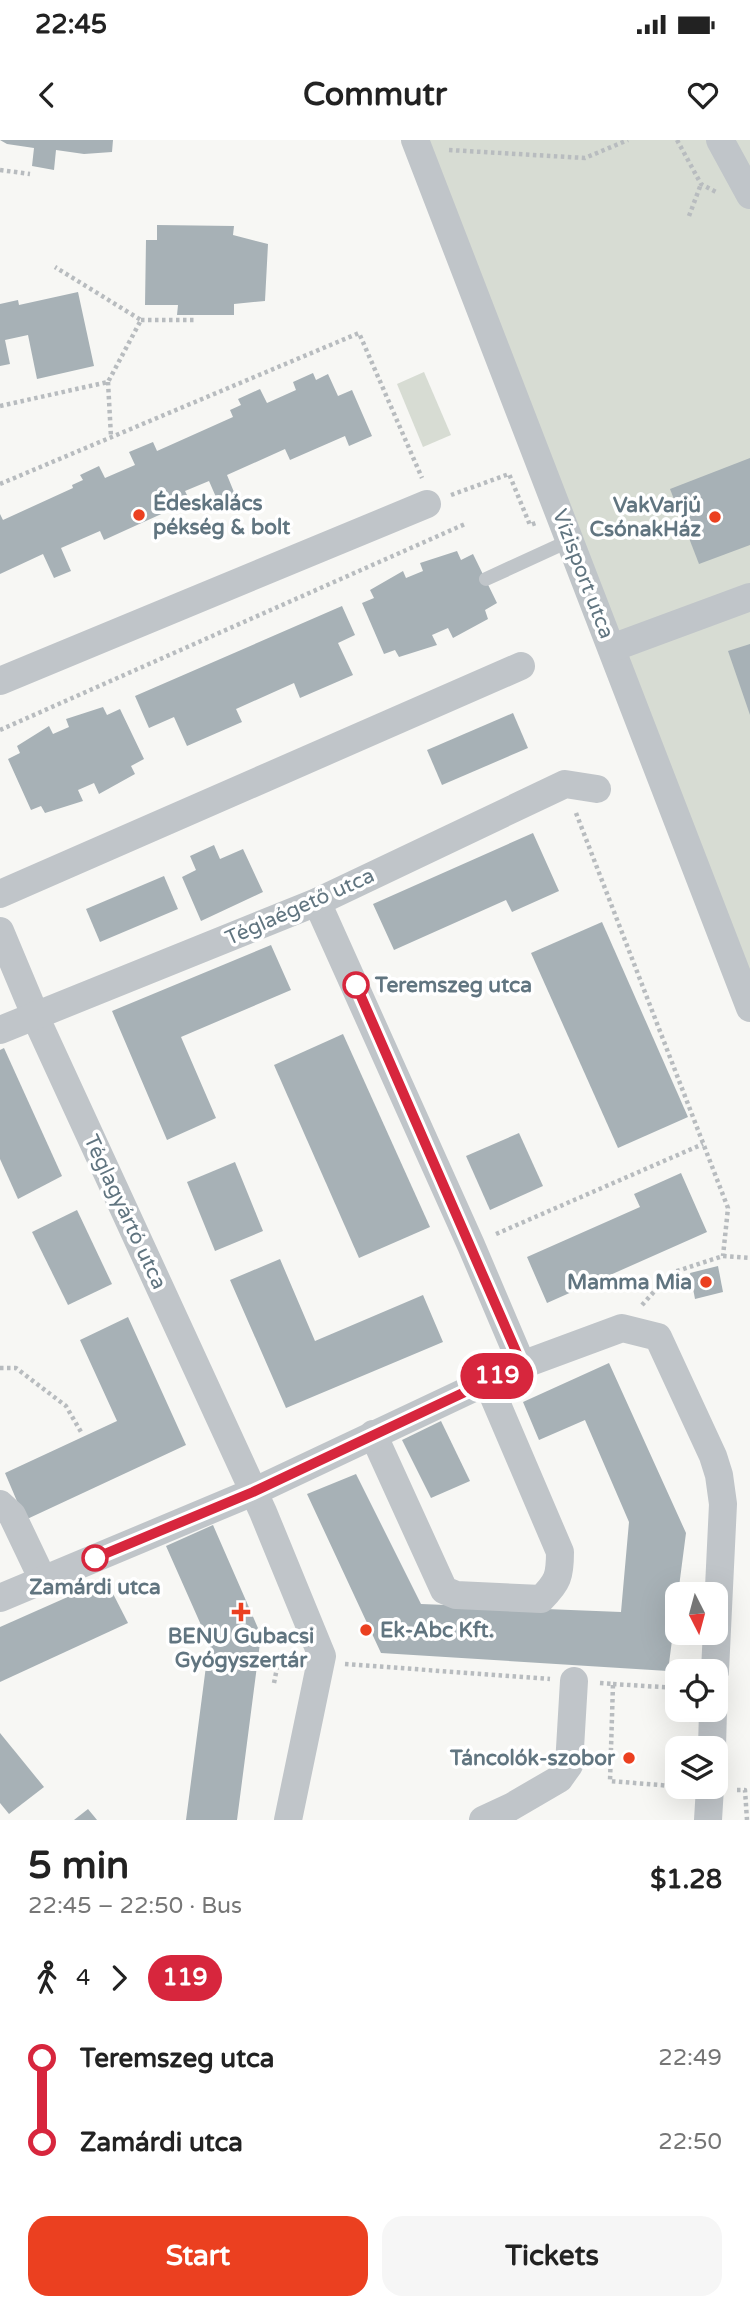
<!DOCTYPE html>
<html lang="en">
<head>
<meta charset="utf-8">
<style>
	body { margin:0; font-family:"Varela Round",sans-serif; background:#f6f6f6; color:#222; height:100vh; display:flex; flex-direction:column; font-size:26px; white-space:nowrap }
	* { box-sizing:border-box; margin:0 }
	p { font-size:23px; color:#767676 }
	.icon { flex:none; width:38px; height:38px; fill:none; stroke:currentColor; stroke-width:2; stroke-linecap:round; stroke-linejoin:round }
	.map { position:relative; height:1680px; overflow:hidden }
	.side { display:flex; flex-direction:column; background:#fff; flex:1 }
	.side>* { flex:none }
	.badge { padding:0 14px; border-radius:23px; font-size:24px; line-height:46px }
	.needle { width:46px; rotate:174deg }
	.tools { position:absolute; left:665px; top:1442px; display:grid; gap:14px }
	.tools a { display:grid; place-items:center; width:63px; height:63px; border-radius:14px; background:#fff; box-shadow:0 7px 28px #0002; font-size:35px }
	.map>.badge { position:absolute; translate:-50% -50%; box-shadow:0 0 0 4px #fff }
	.legs { display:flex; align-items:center; gap:10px; height:77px; padding:0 28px; font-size:23px }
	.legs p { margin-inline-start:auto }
	.headline { display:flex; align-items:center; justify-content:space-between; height:119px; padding:0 28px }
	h1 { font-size:38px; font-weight:800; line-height:52px }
	.primary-button { display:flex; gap:14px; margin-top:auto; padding:14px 28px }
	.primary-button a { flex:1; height:80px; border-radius:21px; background:#eb4020; color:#fff; font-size:28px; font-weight:800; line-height:80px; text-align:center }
	.primary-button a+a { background:#f6f6f6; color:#222 }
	ul { padding:0 28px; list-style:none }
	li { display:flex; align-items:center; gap:24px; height:84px; font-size:26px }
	li i { display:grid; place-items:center; width:10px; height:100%; margin:0 9px; background:currentColor }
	li i::after { content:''; width:18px; height:18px; margin:-9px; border:5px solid; border-radius:50%; background:#fff }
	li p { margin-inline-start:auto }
	li:first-child i { background:linear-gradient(#0000 50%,currentColor 0) }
	li:last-child i { background:linear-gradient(currentColor 50%,#0000 0) }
	.status { display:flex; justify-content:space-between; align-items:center; height:49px; padding:0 35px; background:#fff; direction:ltr }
	.status svg { height:19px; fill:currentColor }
	header { display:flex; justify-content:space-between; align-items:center; height:91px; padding:0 28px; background:#fff; font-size:32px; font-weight:800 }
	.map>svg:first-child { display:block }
</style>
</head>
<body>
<div class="status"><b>22:45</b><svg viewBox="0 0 49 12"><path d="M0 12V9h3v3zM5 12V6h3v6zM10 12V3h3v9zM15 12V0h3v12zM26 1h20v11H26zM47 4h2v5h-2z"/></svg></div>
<header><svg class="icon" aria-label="back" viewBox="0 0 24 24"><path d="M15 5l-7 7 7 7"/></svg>Commutr<svg class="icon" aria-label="heart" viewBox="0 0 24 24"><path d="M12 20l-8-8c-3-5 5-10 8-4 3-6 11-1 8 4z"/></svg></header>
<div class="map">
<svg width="750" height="1680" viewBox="0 0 750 1680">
	<rect width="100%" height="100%" fill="#f7f7f4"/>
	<g fill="#d7dcd3">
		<polygon points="418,0 750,0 750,832"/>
		<polygon points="424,232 451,295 423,307 397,244"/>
	</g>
	<g fill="#a7b1b6">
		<polygon points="0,0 113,0 112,12 84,14 56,10 54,30 32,26 34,8 7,4"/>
		<polygon points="157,85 234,86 233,95 268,104 265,161 234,164 234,175 177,175 178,165 145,165 146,100 157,100"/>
		<polygon points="78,152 94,226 37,239 28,195 5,200 10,224 0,226 0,164 18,160 19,165"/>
		<polygon points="313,233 316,240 328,234 338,256 352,250 372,296 349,306 345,296 290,320 285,309 227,335 236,357 219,364 209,341 185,351 190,361 104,400 100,391 61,408 71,431 54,438 43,414 0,434 0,374 3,380 73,348 72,345 83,340 80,335 99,326 105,338 135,325 129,312 153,302 157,311 166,307 233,277 230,270 241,265 238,259 260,249 267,263 296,250 293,242"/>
		<polygon points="750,318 750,405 699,424 670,349"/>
		<polygon points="457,411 461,420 473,414 497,463 485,470 488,479 453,498 448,488 432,495 437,505 399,517 395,510 384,514 362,463 374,458 370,450 403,431 406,438 423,431 420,423"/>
		<polygon points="342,466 355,495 338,503 353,535 300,558 294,543 236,569 242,582 187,606 174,577 149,588 135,556"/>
		<polygon points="750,504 750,575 728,511"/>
		<polygon points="103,567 107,575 120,569 144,619 131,626 135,634 99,654 94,643 78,650 83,661 45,673 41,666 31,670 8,619 20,613 17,606 49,586 53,594 69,587 66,579"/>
		<polygon points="513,573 528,608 442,645 427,610"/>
		<polygon points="533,693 559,751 512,772 506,760 394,810 373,764"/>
		<polygon points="214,705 220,719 243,709 263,752 201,781 182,737 196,730 190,716"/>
		<polygon points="164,736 178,769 100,802 86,769"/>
		<polygon points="602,782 688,977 618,1008 531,813"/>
		<polygon points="271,805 291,850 181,897 216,978 167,1000 112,871"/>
		<polygon points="343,894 430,1087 359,1118 274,925"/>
		<polygon points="4,908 62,1036 18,1059 0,1019 0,910"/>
		<polygon points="519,993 543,1046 490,1070 466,1016"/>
		<polygon points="235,1022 263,1091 215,1111 187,1042"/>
		<polygon points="681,1033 707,1092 547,1163 527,1117 640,1067 634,1054"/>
		<polygon points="77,1070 112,1144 68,1165 32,1092"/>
		<polygon points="280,1119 315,1201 423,1155 443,1202 286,1268 230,1140"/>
		<polygon points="718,1126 723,1152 695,1159 690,1133"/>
		<polygon points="128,1177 186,1305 25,1380 5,1333 117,1281 80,1200"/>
		<polygon points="609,1223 686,1393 668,1531 381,1513 307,1354 356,1334 421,1464 621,1472 629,1382 585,1280 539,1300 523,1262"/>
		<polygon points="441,1281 470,1341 431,1358 402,1300"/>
		<polygon points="213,1385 261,1495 237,1680 186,1680 209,1503 166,1406"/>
		<polygon points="106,1440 128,1483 0,1542 0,1487"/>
		<polygon points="0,1593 44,1647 9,1674 0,1663"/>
		<polygon points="88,1669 97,1680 74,1680"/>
	</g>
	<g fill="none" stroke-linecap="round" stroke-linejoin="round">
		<g stroke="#b8bcbf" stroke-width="4.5" stroke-dasharray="3.5 3.5" stroke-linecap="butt">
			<polyline points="677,0 701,44 718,53"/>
			<polyline points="449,10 585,18 628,0"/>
			<polyline points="0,30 30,34"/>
			<polyline points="689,76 701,44"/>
			<polyline points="141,180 197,180"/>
			<polyline points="108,242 111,297"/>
			<polyline points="0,266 108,242 141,180 55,127"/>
			<polyline points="0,344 359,193 422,338"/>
			<polyline points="451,355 509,334 530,385 536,383"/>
			<polyline points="0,590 465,384"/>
			<polyline points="576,673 728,1068 723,1116"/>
			<polyline points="496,1094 703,1004"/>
			<polyline points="642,1165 671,1133 723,1116 750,1118"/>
			<polyline points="0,1228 16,1228 66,1266 81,1292"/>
			<polyline points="345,1524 550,1539"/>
			<polyline points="274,1543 280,1513"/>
			<polyline points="600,1543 613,1544 610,1641 684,1647"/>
			<polyline points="613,1544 677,1548"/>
			<polyline points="737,1650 745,1650 747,1680"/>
		</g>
		<polyline stroke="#c0c5c9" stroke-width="14" points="486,439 571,400"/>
		<g stroke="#c0c5c9" stroke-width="28">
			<polyline points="415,0 750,868"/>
			<polyline points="720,0 750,55"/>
			<polyline points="612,508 750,457"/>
			<polyline points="0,541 427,364"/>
			<polyline points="0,754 521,526"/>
			<polyline points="317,762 471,1105 522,1225"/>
			<polyline points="0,791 41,889 263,1372 322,1516 288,1680"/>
			<polyline points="0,890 317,762 565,644 597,649"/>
			<path d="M373,1294L444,1450L456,1455L541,1459C558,1442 560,1436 560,1412L487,1241"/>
			<polyline points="0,1364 12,1375 43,1440"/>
			<polyline points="0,1458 253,1352 522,1225 622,1188 658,1197 713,1316 719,1335 723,1364 715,1531"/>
			<polyline points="712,1608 713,1570"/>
			<polyline points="483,1680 511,1667 559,1639 569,1625 574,1541"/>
			<polyline points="708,1680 710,1647"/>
		</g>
	</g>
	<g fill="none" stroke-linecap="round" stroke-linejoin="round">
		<g stroke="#fff" stroke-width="16">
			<polyline id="line-1" points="95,1418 253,1352 522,1225 356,845"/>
		</g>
		<use href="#line-1" stroke="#d7263d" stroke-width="10"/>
	</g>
	<g fill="#eb4020" stroke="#fff" stroke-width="2.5">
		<circle cx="139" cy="375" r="7"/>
		<circle cx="715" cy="377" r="7"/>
		<circle cx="706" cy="1142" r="7"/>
		<path d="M237.5 1461.5h7v7h7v7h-7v7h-7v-7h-7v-7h7z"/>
		<circle cx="366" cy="1490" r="7"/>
		<circle cx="629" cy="1618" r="7"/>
	</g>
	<g fill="#fff" stroke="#d7263d" stroke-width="3.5">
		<circle cx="356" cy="845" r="12"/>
		<circle cx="95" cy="1418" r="12"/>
	</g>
	<g text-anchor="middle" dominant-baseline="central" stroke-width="7" stroke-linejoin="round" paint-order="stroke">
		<g font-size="21" font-weight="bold" fill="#617580" stroke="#fff" text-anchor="end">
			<text x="153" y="363" text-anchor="start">Édeskalács<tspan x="153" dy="24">pékség &amp; bolt</tspan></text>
			<text x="701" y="365">VakVarjú<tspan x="701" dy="24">CsónakHáz</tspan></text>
			<text x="692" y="1142">Mamma Mia</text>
			<text x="380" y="1490" text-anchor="start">Ek-Abc Kft.</text>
			<text x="241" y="1496" text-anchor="middle">BENU Gubacsi<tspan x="241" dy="24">Gyógyszertár</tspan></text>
			<text x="615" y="1618">Táncolók-szobor</text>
		</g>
		<g font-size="21" fill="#617580" stroke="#fff">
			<text transform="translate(583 434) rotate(69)">Vízisport utca</text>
			<text transform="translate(300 767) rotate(-24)">Téglaégető utca</text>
			<text transform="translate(125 1072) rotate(65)">Téglagyártó utca</text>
		</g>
		<g font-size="21" font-weight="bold" fill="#617580" stroke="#fff" text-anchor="start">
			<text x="375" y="845">Teremszeg utca</text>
			<text x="95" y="1447" text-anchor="middle">Zamárdi utca</text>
		</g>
	</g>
</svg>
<div class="tools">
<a><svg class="needle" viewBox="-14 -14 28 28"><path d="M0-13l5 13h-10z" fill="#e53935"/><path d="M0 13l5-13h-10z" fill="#767676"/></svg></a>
<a><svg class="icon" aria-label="locate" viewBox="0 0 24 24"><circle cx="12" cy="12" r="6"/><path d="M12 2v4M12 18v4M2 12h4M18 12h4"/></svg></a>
<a><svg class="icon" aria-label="layers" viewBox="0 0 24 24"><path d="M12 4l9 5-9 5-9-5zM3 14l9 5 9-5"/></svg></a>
</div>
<b class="badge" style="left:497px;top:1236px;background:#d7263d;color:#fff">119</b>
</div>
<section class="side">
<div class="headline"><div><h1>5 min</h1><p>22:45 – 22:50 · Bus</p></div><b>$1.28</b></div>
<div class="legs"><svg class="icon" aria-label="walk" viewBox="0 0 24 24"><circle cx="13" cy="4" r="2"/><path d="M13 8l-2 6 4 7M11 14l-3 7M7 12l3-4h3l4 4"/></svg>4<svg class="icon" aria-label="forward" viewBox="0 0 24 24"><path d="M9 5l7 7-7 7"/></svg><b class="badge" style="background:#d7263d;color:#fff">119</b></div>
<ul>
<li><i style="color:#d7263d"></i><b>Teremszeg utca</b><p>22:49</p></li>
<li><i style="color:#d7263d"></i><b>Zamárdi utca</b><p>22:50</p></li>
</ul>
<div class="primary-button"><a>Start</a><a>Tickets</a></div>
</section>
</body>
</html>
